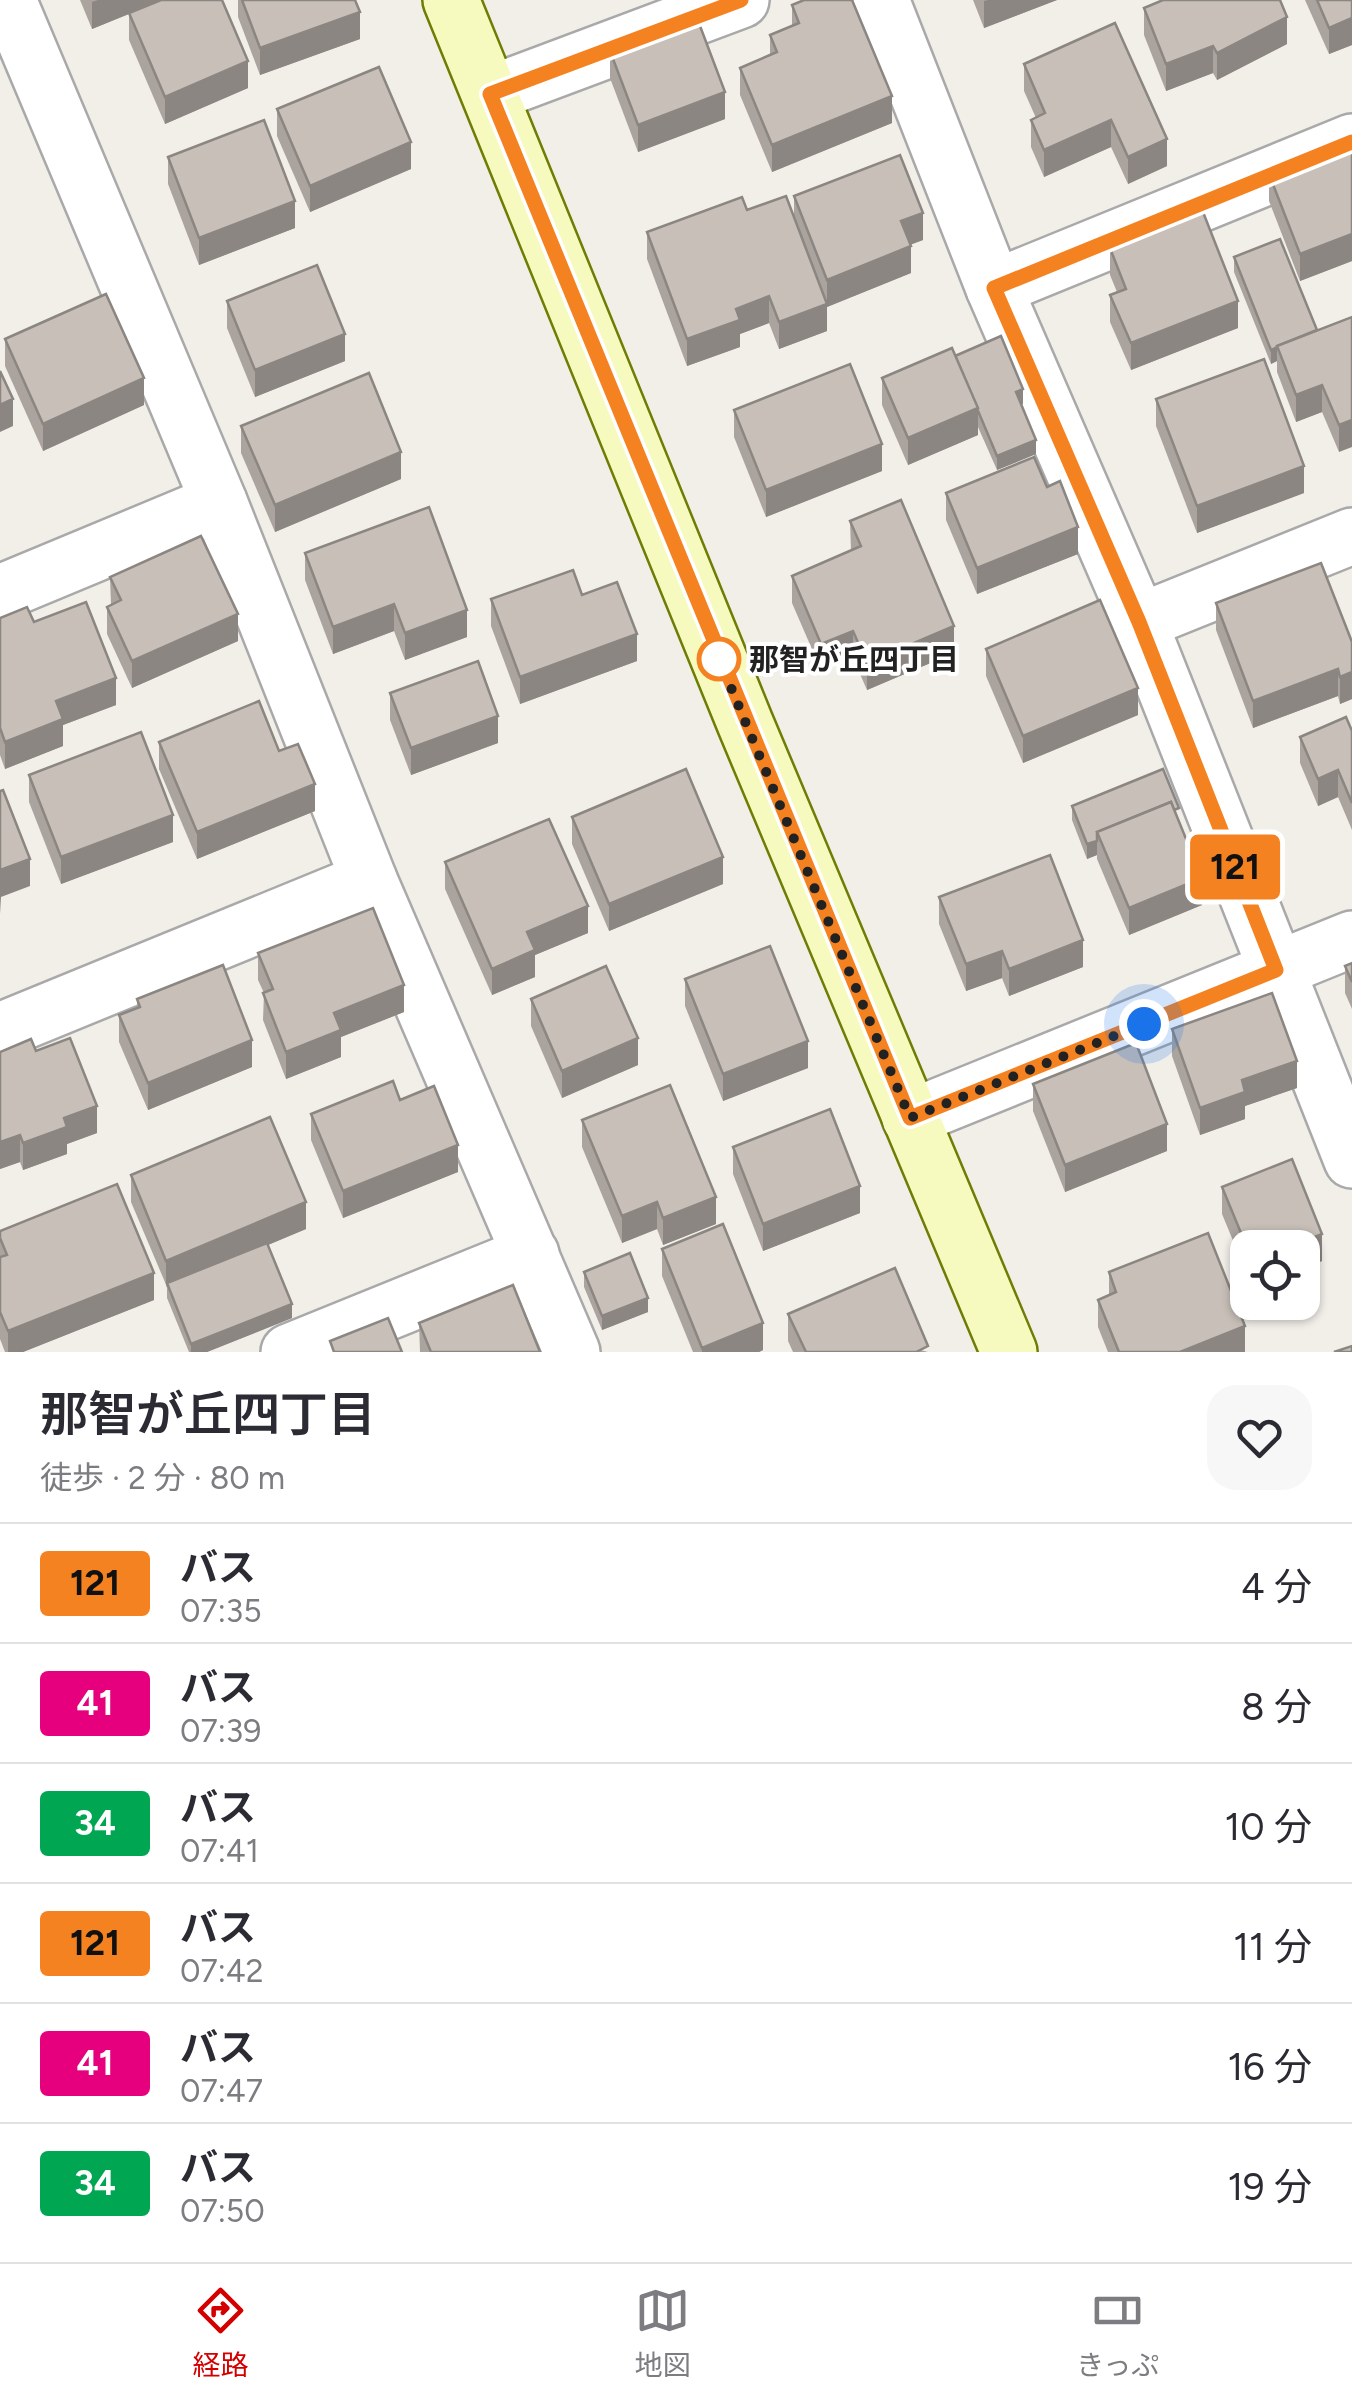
<!DOCTYPE html>
<html lang="ja">
<head>
<meta charset="utf-8">
<style>
	body { margin:0; font-family:Figtree,"Noto Sans JP",sans-serif; background:#f7f7f7; color:#2b2b33; height:100vh; display:flex; flex-direction:column; font-size:38px; white-space:nowrap }
	* { box-sizing:border-box; margin:0 }
	p { font-size:32px; color:#7c7c81 }
	.icon { flex:none; width:55px; height:55px; fill:none; stroke:currentColor; stroke-width:2; stroke-linecap:round; stroke-linejoin:round }
	.map { position:relative; height:1352px; overflow:hidden }
	.details { display:flex; flex-direction:column; background:#fff; flex:1 }
	.details>* { flex:none }
	.badge { padding:0 20px; border-radius:8px; font-size:35px; line-height:65px }
	.tools { position:absolute; left:1230px; top:1230px; display:grid; gap:20px }
	.tools a { display:grid; place-items:center; width:90px; height:90px; border-radius:20px; background:#fff; box-shadow:0 2px 8px #0004; font-size:50px }
	.you { position:absolute; width:50px; height:50px; margin:-25px; border:8px solid #fff; border-radius:50%; background:#1a73e8; box-shadow:0 0 0 15px #1a73e833 }
	.map>.badge { position:absolute; translate:-50% -50%; box-shadow:0 0 0 5px #fff }
	.round { display:grid; place-items:center; flex:none; width:105px; height:105px; border-radius:30px; background:#f7f7f7 }
	.headline { display:flex; align-items:center; justify-content:space-between; height:170px; padding:0 40px }
	h1 { font-size:48px; font-weight:600; line-height:75px }
	ul { padding:0; list-style:none }
	li { display:flex; align-items:center; gap:30px; height:120px; padding:0 40px; border-top:2px solid #e1e1e2 }
	li div { flex:1 }
	li b { display:block; font-size:38px }
	li em { font-style:normal }
	li .badge { min-width:110px; font-weight:700; text-align:center }
	.tabs { display:flex; justify-content:space-around; align-items:center; height:140px; border-top:2px solid #e1e1e2; background:#fff; font-size:28px; color:#7c7c81 }
	.tabs a { display:grid; justify-items:center; gap:5px }
	.tabs .active { color:#d40000 }
	.map>svg:first-child { display:block }
</style>
</head>
<body>
<div class="map">
<svg width="1352" height="1352" viewBox="0 0 1352 1352">
	<rect width="100%" height="100%" fill="#f2efe9"/>
	<g fill="none" stroke-linecap="round" stroke-linejoin="round">
		<g stroke="#a9a9a9" stroke-width="60">
			<g id="street">
				<polyline points="8,0 219,502 369,880 572,1352"/>
				<polyline points="881,0 994,288 1139,622 1352,1160"/>
				<polyline points="490,94 741,0"/>
				<polyline points="994,288 1352,142"/>
				<polyline points="0,593 219,502"/>
				<polyline points="1139,622 1352,536"/>
				<polyline points="0,1031 369,880"/>
				<polyline points="910,1118 1352,939"/>
				<polyline points="289,1352 531,1254"/>
			</g>
		</g>
		<g stroke="#707d05" stroke-width="60">
			<polyline id="secondary" points="451,0 745,723 1009,1352"/>
		</g>
		<use href="#street" stroke="#fff" stroke-width="55"/>
		<use href="#secondary" stroke="#f7fabf" stroke-width="55"/>
	</g>
	<g fill="#aba49e">
		<polygon points="80,0 222,0 248,88 165,124 129,40 129,14 92,29"/>
		<polygon points="238,0 355,0 360,39 260,75 238,17"/>
		<polygon points="973,0 1057,0 984,28"/>
		<polygon points="1305,0 1352,0 1352,45 1329,54"/>
		<polygon points="792,5 892,123 772,172 740,95 740,68 770,55 770,35 792,26"/>
		<polygon points="1144,8 1287,44 1217,80 1213,73 1166,91 1144,35"/>
		<polygon points="1115,23 1167,166 1128,184 1111,147 1044,177 1031,147 1031,120 1036,118 1024,91 1024,64"/>
		<polygon points="610,51 725,119 638,152 610,78"/>
		<polygon points="277,109 411,169 310,212 277,136"/>
		<polygon points="1352,154 1352,261 1300,281 1269,201 1269,174"/>
		<polygon points="168,157 295,228 199,265 168,184"/>
		<polygon points="794,196 923,240 910,245 911,273 827,307 827,331 779,349 769,323 740,334 740,347 687,366 647,259 647,232 747,210 794,217"/>
		<polygon points="1110,248 1238,328 1131,370 1110,322 1110,295 1117,292 1110,275"/>
		<polygon points="1234,257 1317,330 1352,317 1339,452 1322,412 1296,422 1277,372 1277,361 1271,364 1234,272"/>
		<polygon points="227,301 345,361 255,397 227,328"/>
		<polygon points="5,339 144,405 43,451 5,366"/>
		<polygon points="955,356 1023,404 1022,404 1036,454 997,470 978,427 978,435 908,465 882,405 882,378"/>
		<polygon points="1156,399 1304,493 1197,533 1156,426"/>
		<polygon points="734,410 882,471 766,517 734,437"/>
		<polygon points="241,426 401,479 275,532 241,453"/>
		<polygon points="946,493 1078,554 977,594 946,520"/>
		<polygon points="850,521 954,653 867,690 853,658 821,670 792,603 792,576 851,551"/>
		<polygon points="305,553 467,637 405,660 394,631 333,654 305,580"/>
		<polygon points="110,577 238,641 132,688 107,634 107,607 111,605"/>
		<polygon points="582,595 637,661 520,704 491,626 491,599"/>
		<polygon points="1216,603 1352,642 1352,699 1340,704 1338,696 1253,728 1216,630"/>
		<polygon points="0,618 34,622 116,705 63,725 63,746 5,769 0,755"/>
		<polygon points="986,649 1138,715 1023,763 986,676"/>
		<polygon points="390,693 498,743 411,775 390,720"/>
		<polygon points="1352,731 1352,830 1338,797 1318,806 1300,763 1300,737"/>
		<polygon points="159,742 279,751 315,811 197,859 159,769"/>
		<polygon points="29,775 173,842 61,884 29,802"/>
		<polygon points="1072,806 1179,822 1202,905 1129,935 1097,859 1097,855 1087,859 1072,820"/>
		<polygon points="572,817 723,884 609,931 572,844"/>
		<polygon points="445,862 588,933 535,955 535,977 492,995 445,889"/>
		<polygon points="939,897 1083,967 1009,996 1002,978 966,991 939,924"/>
		<polygon points="258,953 404,1012 341,1037 341,1057 286,1079 263,1020 264,993 258,980"/>
		<polygon points="1352,963 1352,1009 1345,993 1345,966"/>
		<polygon points="685,979 808,1068 723,1101 685,1006"/>
		<polygon points="137,999 252,1067 148,1110 119,1042 119,1015 137,1009"/>
		<polygon points="531,999 638,1065 562,1098 531,1026"/>
		<polygon points="1172,1029 1297,1088 1245,1106 1245,1119 1200,1135 1172,1056"/>
		<polygon points="36,1051 97,1133 67,1144 67,1154 23,1170 20,1162 0,1169 0,1052"/>
		<polygon points="1033,1084 1167,1151 1065,1192 1033,1111"/>
		<polygon points="400,1100 458,1172 343,1218 311,1140 311,1114"/>
		<polygon points="582,1120 716,1224 663,1245 657,1229 622,1243 582,1147"/>
		<polygon points="733,1147 860,1213 763,1251 733,1174"/>
		<polygon points="131,1175 306,1229 268,1245 292,1318 207,1352 189,1352 167,1298 167,1287 131,1202"/>
		<polygon points="1222,1187 1322,1261 1302,1269 1302,1248 1248,1248 1248,1277 1222,1214"/>
		<polygon points="0,1231 154,1300 23,1352 5,1352 0,1339"/>
		<polygon points="662,1249 763,1350 759,1352 693,1352 662,1276"/>
		<polygon points="584,1272 648,1312 602,1330 584,1287"/>
		<polygon points="1109,1272 1245,1352 1108,1352 1098,1327 1098,1300 1109,1295"/>
		<polygon points="788,1314 928,1352 793,1352 788,1341"/>
		<polygon points="419,1323 540,1352 420,1352"/>
	</g>
	<g fill="#8b8681">
		<polygon points="98,0 163,0 92,29 92,2"/>
		<polygon points="988,0 1057,0 984,28 984,1"/>
		<polygon points="360,12 360,39 260,75 260,48"/>
		<polygon points="1287,17 1287,44 1217,80 1217,53"/>
		<polygon points="1352,18 1352,45 1329,54 1329,28"/>
		<polygon points="1213,46 1213,73 1166,91 1166,64"/>
		<polygon points="248,61 248,88 165,124 165,97"/>
		<polygon points="725,92 725,119 638,152 638,125"/>
		<polygon points="892,96 892,123 772,172 772,145"/>
		<polygon points="1111,120 1111,147 1044,177 1044,150"/>
		<polygon points="1167,139 1167,166 1128,184 1128,157"/>
		<polygon points="411,142 411,169 310,212 310,186"/>
		<polygon points="295,201 295,228 199,265 199,238"/>
		<polygon points="923,213 923,240 901,248 901,221"/>
		<polygon points="1352,234 1352,261 1300,281 1300,254"/>
		<polygon points="911,246 911,273 827,307 827,280"/>
		<polygon points="769,296 769,323 740,334 740,347 687,366 687,339 736,309"/>
		<polygon points="1238,301 1238,328 1131,370 1131,343"/>
		<polygon points="827,304 827,331 779,349 779,322"/>
		<polygon points="345,334 345,361 255,397 255,370"/>
		<polygon points="1277,347 1277,361 1271,364 1271,350"/>
		<polygon points="144,378 144,405 43,451 43,424"/>
		<polygon points="1322,385 1322,412 1296,422 1296,395"/>
		<polygon points="1023,389 1023,404 1016,406 1016,392"/>
		<polygon points="13,399 13,426 0,432 0,405"/>
		<polygon points="978,408 978,435 908,465 908,438"/>
		<polygon points="1352,420 1352,447 1339,452 1339,425"/>
		<polygon points="1036,440 1036,454 997,470 997,456"/>
		<polygon points="882,444 882,471 766,517 766,490"/>
		<polygon points="401,452 401,479 275,532 275,505"/>
		<polygon points="1304,466 1304,493 1197,533 1197,506"/>
		<polygon points="1078,527 1078,554 977,594 977,568"/>
		<polygon points="394,604 394,631 333,654 333,627"/>
		<polygon points="467,610 467,637 405,660 405,633"/>
		<polygon points="238,614 238,641 132,688 132,661"/>
		<polygon points="954,626 954,653 867,690 867,663"/>
		<polygon points="853,631 853,658 821,670 821,644"/>
		<polygon points="637,634 637,661 520,704 520,677"/>
		<polygon points="1338,669 1338,696 1253,728 1253,701"/>
		<polygon points="1352,672 1352,699 1340,704 1340,677"/>
		<polygon points="116,678 116,705 63,725 63,746 5,769 5,742 56,701"/>
		<polygon points="1138,688 1138,715 1023,763 1023,736"/>
		<polygon points="498,716 498,743 411,775 411,748"/>
		<polygon points="1338,770 1338,797 1318,806 1318,779"/>
		<polygon points="315,784 315,811 197,859 197,832"/>
		<polygon points="173,815 173,842 61,884 61,857"/>
		<polygon points="1097,841 1097,855 1087,859 1087,844"/>
		<polygon points="723,857 723,884 609,931 609,904"/>
		<polygon points="30,859 30,886 1,897 0,914 0,870"/>
		<polygon points="1202,878 1202,905 1129,935 1129,908"/>
		<polygon points="588,906 588,933 535,955 535,977 492,995 492,969 527,932"/>
		<polygon points="1083,940 1083,967 1009,996 1009,969"/>
		<polygon points="1002,951 1002,978 966,991 966,964"/>
		<polygon points="404,985 404,1012 341,1037 341,1057 286,1079 286,1052 334,1013"/>
		<polygon points="638,1038 638,1065 562,1098 562,1071"/>
		<polygon points="252,1040 252,1067 148,1110 148,1083"/>
		<polygon points="808,1041 808,1068 723,1101 723,1074"/>
		<polygon points="1297,1061 1297,1088 1245,1106 1245,1119 1200,1135 1200,1108 1242,1080"/>
		<polygon points="97,1106 97,1133 67,1144 67,1154 23,1170 23,1143 64,1118"/>
		<polygon points="1167,1124 1167,1151 1065,1192 1065,1165"/>
		<polygon points="20,1135 20,1162 0,1169 0,1142"/>
		<polygon points="458,1145 458,1172 343,1218 343,1191"/>
		<polygon points="860,1186 860,1213 763,1251 763,1224"/>
		<polygon points="716,1197 716,1224 663,1245 663,1218"/>
		<polygon points="306,1202 306,1229 168,1287 167,1283 166,1288 166,1261"/>
		<polygon points="657,1202 657,1229 622,1243 622,1216"/>
		<polygon points="1322,1234 1322,1261 1302,1269 1302,1248 1288,1248"/>
		<polygon points="154,1273 154,1300 23,1352 8,1352 8,1331"/>
		<polygon points="648,1298 648,1312 602,1330 602,1316"/>
		<polygon points="292,1304 292,1318 207,1352 191,1352 191,1344"/>
		<polygon points="763,1323 763,1350 759,1352 702,1352 702,1348"/>
		<polygon points="1245,1326 1245,1352 1180,1352"/>
	</g>
	<g fill="#c7bfb8" stroke="#8b8681" stroke-width="2.5">
		<polygon points="161,0 222,0 248,61 165,97 129,13"/>
		<polygon points="242,0 355,0 360,12 260,48"/>
		<polygon points="804,0 852,0 892,96 772,145 740,68 777,52 770,35 799,23 792,5"/>
		<polygon points="1163,0 1280,0 1287,17 1217,53 1213,46 1166,64 1144,8"/>
		<polygon points="1317,0 1352,0 1352,18 1329,28"/>
		<polygon points="697,18 725,92 638,125 610,51"/>
		<polygon points="1115,23 1167,139 1128,157 1111,120 1044,150 1031,120 1045,113 1024,64"/>
		<polygon points="379,67 411,142 310,186 277,109"/>
		<polygon points="264,120 295,201 199,238 168,157"/>
		<polygon points="1348,144 1352,154 1352,234 1300,254 1269,174"/>
		<polygon points="900,155 923,213 901,221 911,246 827,280 794,196"/>
		<polygon points="786,196 827,304 779,322 769,296 736,309 740,320 687,339 647,232 742,197 747,210"/>
		<polygon points="1203,212 1238,301 1131,343 1110,295 1126,289 1110,248"/>
		<polygon points="1280,239 1317,330 1277,346 1277,347 1271,350 1234,257"/>
		<polygon points="317,265 345,334 255,370 227,301"/>
		<polygon points="106,294 144,378 43,424 5,339"/>
		<polygon points="1352,317 1352,420 1339,425 1322,385 1296,395 1277,346"/>
		<polygon points="1001,336 1023,389 1016,392 1036,440 997,456 955,356"/>
		<polygon points="952,348 978,408 908,438 882,378"/>
		<polygon points="1264,359 1304,466 1197,506 1156,399"/>
		<polygon points="850,364 882,444 766,490 734,410"/>
		<polygon points="0,371 13,399 0,405"/>
		<polygon points="369,373 401,452 275,505 241,426"/>
		<polygon points="1034,457 1047,487 1060,481 1078,527 977,568 946,493"/>
		<polygon points="901,500 954,626 867,663 853,631 821,644 792,576 861,546 850,521"/>
		<polygon points="429,507 467,610 405,633 394,604 333,627 305,553"/>
		<polygon points="201,536 238,614 132,661 107,607 121,600 110,577"/>
		<polygon points="1321,563 1352,642 1352,672 1340,677 1338,669 1253,701 1216,603"/>
		<polygon points="573,570 582,595 617,582 637,634 520,677 491,599"/>
		<polygon points="1100,600 1138,688 1023,736 986,649"/>
		<polygon points="86,602 116,678 56,701 63,719 5,742 0,728 0,618 27,607 34,622"/>
		<polygon points="478,661 498,716 411,748 390,693"/>
		<polygon points="259,701 279,751 298,744 315,784 197,832 159,742"/>
		<polygon points="1346,717 1352,731 1352,803 1338,770 1318,779 1300,737"/>
		<polygon points="141,732 173,815 61,857 29,775"/>
		<polygon points="686,769 723,857 609,904 572,817"/>
		<polygon points="1163,769 1179,808 1174,810 1171,802 1097,832 1097,841 1087,844 1072,806"/>
		<polygon points="3,790 30,859 0,870 0,791"/>
		<polygon points="1171,802 1202,878 1129,908 1097,832"/>
		<polygon points="549,819 588,906 527,932 535,950 492,969 445,862"/>
		<polygon points="1050,855 1083,940 1009,969 1002,951 966,964 939,897"/>
		<polygon points="373,908 404,985 334,1013 341,1030 286,1052 263,993 273,989 258,953"/>
		<polygon points="770,946 808,1041 723,1074 685,979"/>
		<polygon points="1352,963 1352,982 1345,966"/>
		<polygon points="223,965 252,1040 148,1083 119,1015 140,1007 137,999"/>
		<polygon points="606,966 638,1038 562,1071 531,999"/>
		<polygon points="1272,993 1297,1061 1242,1080 1245,1092 1200,1108 1172,1029"/>
		<polygon points="70,1038 97,1106 64,1118 67,1127 23,1143 20,1135 0,1142 0,1052 31,1039 36,1051"/>
		<polygon points="1136,1043 1167,1124 1065,1165 1033,1084"/>
		<polygon points="393,1081 400,1100 434,1086 458,1145 343,1191 311,1114"/>
		<polygon points="670,1085 716,1197 663,1218 657,1202 622,1216 582,1120"/>
		<polygon points="830,1109 860,1186 763,1224 733,1147"/>
		<polygon points="270,1117 306,1202 166,1261 131,1175"/>
		<polygon points="1292,1159 1322,1234 1288,1248 1248,1248 1248,1250 1222,1187"/>
		<polygon points="117,1184 154,1273 8,1331 0,1312 0,1257 7,1255 0,1238 0,1231"/>
		<polygon points="723,1224 763,1323 702,1348 662,1249"/>
		<polygon points="1208,1233 1245,1326 1180,1352 1119,1352 1098,1300 1116,1292 1109,1272"/>
		<polygon points="267,1243 292,1304 191,1344 167,1283"/>
		<polygon points="630,1253 648,1298 602,1316 584,1272"/>
		<polygon points="895,1268 928,1346 916,1352 806,1352 788,1314"/>
		<polygon points="513,1285 540,1352 431,1352 419,1323"/>
		<polygon points="388,1318 402,1352 334,1352 330,1341"/>
		<polygon points="1352,1346 1352,1352 1334,1352"/>
	</g>
	<g fill="none" stroke-linecap="round" stroke-linejoin="round">
		<g stroke="#fff" stroke-width="22">
			<polyline id="line" points="741,0 490,94 910,1118 1276,970 1139,622 994,288 1352,142"/>
		</g>
		<use href="#line" stroke="#f58220" stroke-width="15"/>
		<polyline stroke="#222" stroke-width="10" stroke-dasharray="0 18" points="719,659 715,649 910,1118 1144,1024"/>
	</g>
	<circle fill="#fff" stroke="#f58220" stroke-width="5" cx="719" cy="659" r="20"/>
	<g text-anchor="middle" dominant-baseline="central" stroke-width="8" stroke-linejoin="round" paint-order="stroke">
		<g font-size="30" font-weight="bold" fill="#222" stroke="#fff" text-anchor="start">
			<text x="749" y="659">那智が丘四丁目</text>
		</g>
	</g>
</svg>
<div class="tools">
<a><svg class="icon" aria-label="locate" viewBox="0 0 24 24"><circle cx="12" cy="12" r="6"/><path d="M12 2v4M12 18v4M2 12h4M18 12h4"/></svg></a>
</div>
<div class="you" style="left:1144px;top:1024px"></div>
<b class="badge" style="left:1235px;top:867px;background:#f58220;color:#111">121</b>
</div>
<section class="details">
<div class="headline"><div><h1>那智が丘四丁目</h1><p>徒歩 · 2 分 · 80 m</p></div><a class="round"><svg class="icon" aria-label="heart" viewBox="0 0 24 24"><path d="M12 20l-8-8c-3-5 5-10 8-4 3-6 11-1 8 4z"/></svg></a></div>
<ul>
<li><span class="badge" style="background:#f58220;color:#111">121</span><div><b>バス</b><p>07:35</p></div><em>4 分</em></li>
<li><span class="badge" style="background:#e6007e;color:#fff">41</span><div><b>バス</b><p>07:39</p></div><em>8 分</em></li>
<li><span class="badge" style="background:#00a651;color:#fff">34</span><div><b>バス</b><p>07:41</p></div><em>10 分</em></li>
<li><span class="badge" style="background:#f58220;color:#111">121</span><div><b>バス</b><p>07:42</p></div><em>11 分</em></li>
<li><span class="badge" style="background:#e6007e;color:#fff">41</span><div><b>バス</b><p>07:47</p></div><em>16 分</em></li>
<li><span class="badge" style="background:#00a651;color:#fff">34</span><div><b>バス</b><p>07:50</p></div><em>19 分</em></li>
</ul>
</section>
<nav class="tabs">
<a class="active"><svg class="icon" aria-label="directions" viewBox="0 0 24 24"><path d="M12 3l9 9-9 9-9-9zM9 14v-3h6M13 9l2 2-2 2"/></svg>経路</a>
<a><svg class="icon" aria-label="map" viewBox="0 0 24 24"><path d="M3 6l6-2 6 2 6-2v14l-6 2-6-2-6 2zM9 4v14M15 6v14"/></svg>地図</a>
<a><svg class="icon" aria-label="tickets" viewBox="0 0 24 24"><path d="M3 7h18v10H3zM15 7v10"/></svg>きっぷ</a>
</nav>
</body>
</html>
